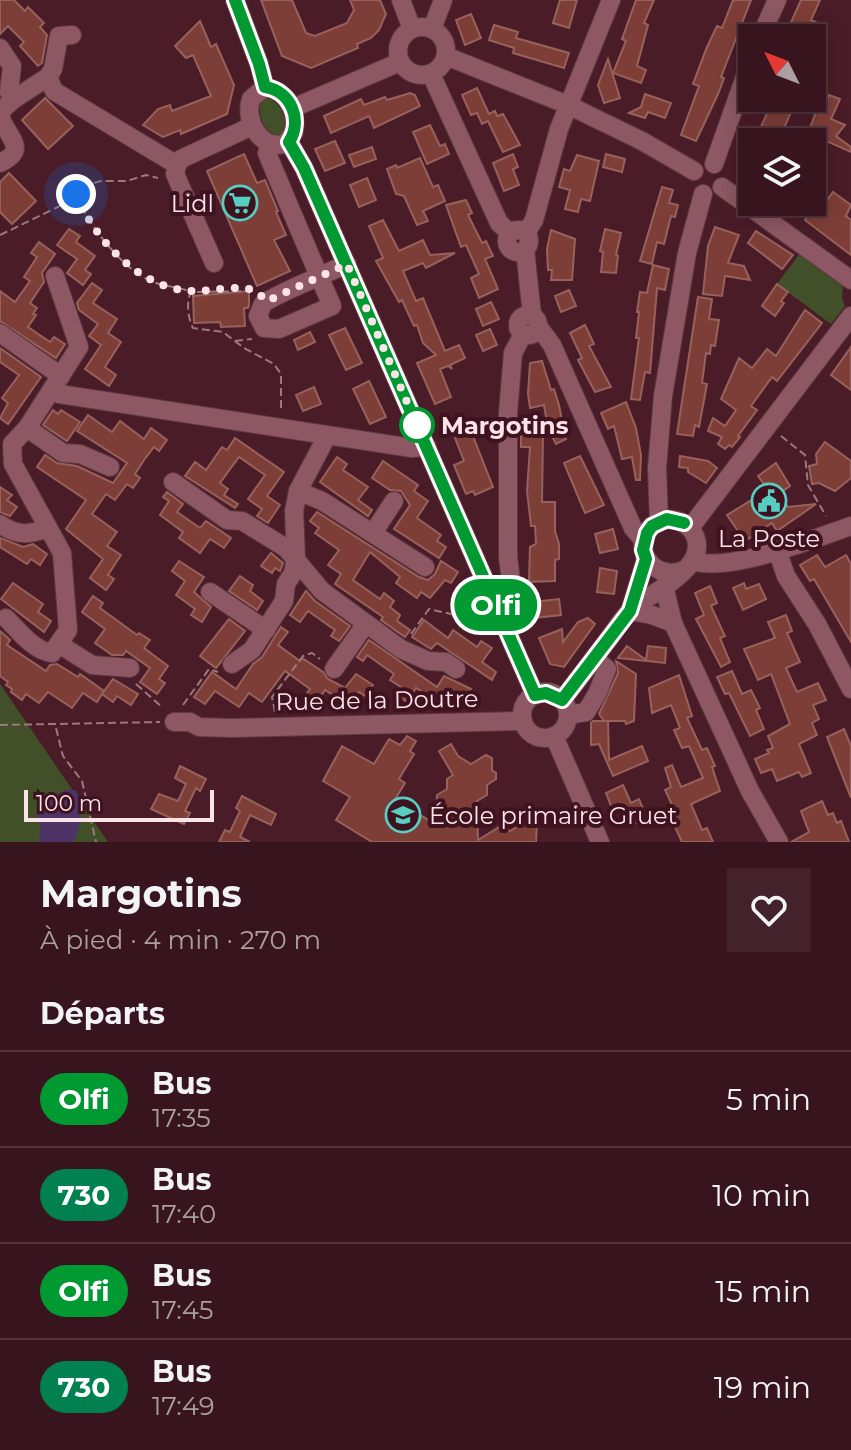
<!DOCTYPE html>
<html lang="fr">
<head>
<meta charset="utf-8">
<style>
	body { margin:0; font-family:Montserrat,sans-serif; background:#43222b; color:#f1f3f6; height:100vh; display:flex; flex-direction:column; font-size:30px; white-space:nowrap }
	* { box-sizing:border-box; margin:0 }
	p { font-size:26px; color:#ab9fa4 }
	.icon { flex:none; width:44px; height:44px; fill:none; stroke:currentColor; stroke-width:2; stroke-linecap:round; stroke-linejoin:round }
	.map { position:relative; height:842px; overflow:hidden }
	.side { display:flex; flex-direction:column; background:#38151e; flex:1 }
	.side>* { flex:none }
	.badge { padding:0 16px; border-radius:26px; font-size:28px; line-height:52px }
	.needle { width:52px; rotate:312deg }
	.tools { position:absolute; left:738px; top:24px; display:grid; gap:16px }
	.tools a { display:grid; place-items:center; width:88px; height:88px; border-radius:0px; background:#38151e; box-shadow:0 4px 20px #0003,0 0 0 2px #52343c; font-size:40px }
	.scale { position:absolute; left:24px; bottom:20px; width:190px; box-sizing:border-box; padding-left:8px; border:4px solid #fce3e7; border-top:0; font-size:22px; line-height:28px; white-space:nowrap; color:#fce3e7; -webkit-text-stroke:6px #3f121f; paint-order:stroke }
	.you { position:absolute; width:40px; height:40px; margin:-20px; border:6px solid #fff; border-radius:50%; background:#1a73e8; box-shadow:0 0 0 12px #1a73e833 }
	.map>.badge { position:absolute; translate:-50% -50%; box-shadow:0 0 0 4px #fff }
	h2 { padding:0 40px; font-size:30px; line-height:72px }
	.round { display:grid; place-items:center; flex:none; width:84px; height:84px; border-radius:0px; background:#43222b }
	.head { display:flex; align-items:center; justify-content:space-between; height:136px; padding:0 40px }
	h1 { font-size:38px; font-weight:700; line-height:60px }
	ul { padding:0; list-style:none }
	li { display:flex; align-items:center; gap:24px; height:96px; padding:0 40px; border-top:2px solid #52343c }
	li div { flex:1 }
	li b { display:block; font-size:30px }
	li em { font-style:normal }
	li .badge { min-width:88px; font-weight:700; text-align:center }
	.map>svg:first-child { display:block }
</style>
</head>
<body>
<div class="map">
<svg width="851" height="842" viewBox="0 0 851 842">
	<rect width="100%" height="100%" fill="#4a1c28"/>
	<g fill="#415029">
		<path d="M266,97C280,102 285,114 285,128L279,136C263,133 258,115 260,100Z"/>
		<polygon points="801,252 843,283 842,298 845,306 831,324 777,284"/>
		<polygon points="0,684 108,842 0,842"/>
	</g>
	<path fill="#4d3366" d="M65,790H75C86,804 80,826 74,842H39L41,827L36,813L46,801Z"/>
	<g fill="#7e3e38" stroke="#97625c" stroke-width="2">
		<polygon points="0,0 14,0 25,11 28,7 44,23 40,27 47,35 42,63 38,66 20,46 24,42 8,26 0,34"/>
		<polygon points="261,0 292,0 306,33 315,36 347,23 354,10 350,0 380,0 386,14 379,30 371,38 357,44 358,48 311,68 282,56"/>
		<polygon points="560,0 577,0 569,28 553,23"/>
		<polygon points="636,0 654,0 644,23 648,25 637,66 646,70 641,83 613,73 626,41 622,39"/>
		<polygon points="733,0 751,0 721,77 724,78 718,94 696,141 681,135 699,86 693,84 707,47 717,26 722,28"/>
		<polygon points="801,0 820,0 811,20 822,25 817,38 804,33 801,38 784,38"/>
		<polygon points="471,14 481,38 465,45 456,20"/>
		<polygon points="200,21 211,47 216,44 234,85 227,114 181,134 180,130 163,137 143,125 158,109 170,105 172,111 211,96 193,55 186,58 175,46"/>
		<polygon points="494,25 518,32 516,38 569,53 564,68 513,53 514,48 489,40"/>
		<polygon points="608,59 620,98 604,103 598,85"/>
		<polygon points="477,88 489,114 495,111 497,116 503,114 520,145 503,152 488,121 482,124 477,113 471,115 462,95"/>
		<polygon points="410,93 415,95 420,106 374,128 369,116 331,133 324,116 361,99 364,105 385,97 387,100"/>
		<polygon points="645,94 671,103 665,118 648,112 645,118 629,113 641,107"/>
		<polygon points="829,95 840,99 831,119 845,125 836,136 851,147 851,152 808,133 816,112 821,114"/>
		<polygon points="45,98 73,126 48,149 22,120"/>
		<polygon points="774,98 785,98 795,103 778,142 754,142"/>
		<polygon points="430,125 440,146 445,144 449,154 427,164 413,132"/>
		<polygon points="335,141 345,163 325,171 315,149"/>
		<polygon points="372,147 376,159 354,167 349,155"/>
		<polygon points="244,154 257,183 265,180 278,211 276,212 286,235 274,240 290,271 257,286 207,171"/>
		<polygon points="513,154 518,167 513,169 519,185 504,191 493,163"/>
		<polygon points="606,154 625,159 622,172 603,167"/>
		<polygon points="577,155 599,161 590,201 581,199 578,212 565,209 570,190 559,187 564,169 570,171"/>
		<polygon points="420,158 433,187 438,185 445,201 423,211 428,221 417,225 404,196 396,194 387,169 396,165 397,168"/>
		<polygon points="9,173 36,201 12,224 0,212 0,182"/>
		<polygon points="367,178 376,200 359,207 350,185"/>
		<polygon points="662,187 673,190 669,203 678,205 675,217 671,216 664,244 657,242 652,264 640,261"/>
		<polygon points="833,192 851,205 846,216 851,220 851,255 805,220 811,211 800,202 812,202 812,194 825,203"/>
		<polygon points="466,200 472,213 468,215 482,243 486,241 493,256 485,259 498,289 479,298 471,278 479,274 466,245 461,247 446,205"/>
		<polygon points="383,220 399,251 423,240 430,255 455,253 426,268 423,263 403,271 416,301 423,298 445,351 459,345 465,358 450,365 452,369 448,366 440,369 451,397 435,404 417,363 436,355 423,343 417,325 414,326 402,300 399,302 376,261 383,258 369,226"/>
		<polygon points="715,227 739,235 728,263 744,266 750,280 725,276 722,296 703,294 708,246"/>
		<polygon points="69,229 80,236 76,242 95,256 85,270 91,274 83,285 67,273 77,259 57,245"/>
		<polygon points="605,229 621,233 616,255 618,256 616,273 601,272 603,252 600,251"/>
		<polygon points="551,230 575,239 572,280 551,280 552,270 548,270 547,249"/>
		<polygon points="756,231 793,255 782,269 748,243"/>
		<polygon points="39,242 55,254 42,273 44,282 30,303 37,308 33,314 36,315 28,327 50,342 54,337 65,344 56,358 0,321 0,291 15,302 30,281 24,277 37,257 31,253"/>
		<polygon points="653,265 669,269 665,290 657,288 650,373 645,372 640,400 631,399 639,338 636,338 639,312 637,312 640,292 647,293"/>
		<polygon points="92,283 102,290 93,303 117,319 108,333 121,342 105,367 116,375 109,386 85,369 101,345 89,336 98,324 79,310 77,303"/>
		<polygon points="777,284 788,292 781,301 784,303 775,316 762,306"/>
		<polygon points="569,290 576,306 561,312 555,296"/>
		<polygon points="249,291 249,305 248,308 244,308 245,326 221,327 220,322 194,323 193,296"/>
		<polygon points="698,297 712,299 709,319 719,320 715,346 711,345 710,354 706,353 702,383 707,384 699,427 695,425 693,436 677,434"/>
		<polygon points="491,302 499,319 483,326 476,309"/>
		<polygon points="805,310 822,323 777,381 772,377 751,406 757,410 738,436 740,437 732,447 729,445 725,449 718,444 722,437 708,431 713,418 725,426 736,410 721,399 739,358 752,368 767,349 776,356"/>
		<polygon points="585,325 594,344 589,346 611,387 595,392 578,360 582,358 570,333"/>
		<polygon points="345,328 362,363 346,370 329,335"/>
		<polygon points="490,329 497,345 483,351 476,335"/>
		<polygon points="310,332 315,342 298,350 294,340"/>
		<polygon points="851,347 851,390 831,375"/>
		<polygon points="0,348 41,377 8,424 0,418 8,403 2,398 19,375 0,362"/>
		<polygon points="542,361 551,390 554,389 559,405 562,420 558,421 566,439 556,444 548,428 544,405 530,408 528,394 530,363"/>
		<polygon points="369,381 386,417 370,424 353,389"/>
		<polygon points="314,387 321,404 303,411 296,395"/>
		<polygon points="626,402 636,428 641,455 640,480 636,480 632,457 622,459 614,426 608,429 601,413"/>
		<polygon points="53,410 58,414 61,410 80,422 67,441 43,425"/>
		<polygon points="88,415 112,432 120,421 144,439 151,428 167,440 159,451 154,447 144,460 135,474 140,478 133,488 127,484 115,500 106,494 92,514 117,532 107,546 121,555 108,575 114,579 106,590 90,578 103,559 66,529 86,500 37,467 45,455 57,463 77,466 113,483 127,463 77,431"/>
		<polygon points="471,431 493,487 475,495 473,491 466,494 454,465 464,461 455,438"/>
		<polygon points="521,434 543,434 542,502 555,502 555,531 559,544 559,559 555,560 555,581 529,582 530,547 536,544 535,526 531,526 527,491 530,447 521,447"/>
		<polygon points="235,438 284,472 267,496 280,505 268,523 257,516 262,509 248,499 265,475 239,457 220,483 228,489 224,495 238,504 235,508 185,476 195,462 206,470 222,447 227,450"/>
		<polygon points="825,442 851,461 851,478 835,491 819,483 812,484 809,466 817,464 816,454"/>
		<polygon points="580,456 604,505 585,513 564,463"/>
		<polygon points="680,456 708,461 717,468 706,483 688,472 688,468 679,467"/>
		<polygon points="337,457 347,464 343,470 368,487 358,500 372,510 368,516 320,482"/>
		<polygon points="383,461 418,485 414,491 428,501 417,518 441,535 437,541 446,547 439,558 394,529 410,505 401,491 390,490 372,478"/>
		<polygon points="776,463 790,486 779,494 788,507 816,504 777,531 772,523 745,541 727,515 768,490 758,476"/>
		<polygon points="0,487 12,495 7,500 17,507 10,516 0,512"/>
		<polygon points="167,492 183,504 177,512 200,528 206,521 231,538 224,548 210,539 200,553 179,538 183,532 160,515 169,501 163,497"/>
		<polygon points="317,512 419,577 428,580 435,574 441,561 458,572 451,583 445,580 430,598 421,592 417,598 396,583 400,577 370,552 353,580 380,599 384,593 394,601 390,607 400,615 397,621 410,630 405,637 381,620 383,617 335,584 341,574 328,565 339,550 315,533 319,528 310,521"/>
		<polygon points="613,529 618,549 600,553 595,534"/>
		<polygon points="0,538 23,547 33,544 47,554 40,565 31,559 27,564 0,547"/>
		<polygon points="271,553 283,563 280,571 275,568 272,573 261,566"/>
		<polygon points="817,555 825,567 846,555 851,564 851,642 814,579 810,581 800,565"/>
		<polygon points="179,561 204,577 194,592 211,607 202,622 191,615 195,609 176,595 185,581 172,571"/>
		<polygon points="600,568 617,571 614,594 597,592"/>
		<polygon points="240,576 253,585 250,591 263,601 257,610 229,591"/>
		<polygon points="13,583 43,604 38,612 51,621 44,632 1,599"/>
		<polygon points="744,583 746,589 759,584 766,599 743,610 733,588"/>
		<polygon points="710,586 717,603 711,606 725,636 720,638 730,662 721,667 696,619 704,615 695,593"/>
		<polygon points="306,591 315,601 350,626 339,641 331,636 335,630 308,611 300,622 290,615"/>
		<polygon points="93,596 103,603 100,608 137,635 139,633 150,640 144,648 168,666 159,679 165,683 157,694 140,682 150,668 126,651 123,655 112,655 95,643 105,629 82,612"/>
		<polygon points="559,599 561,615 535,618 534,602"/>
		<polygon points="786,615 792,631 787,633 800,662 786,668 797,692 818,683 826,700 813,705 819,719 812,723 817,735 799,744 811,773 802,777 799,772 777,781 772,769 761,773 755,759 769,753 767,750 773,748 768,736 790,724 771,674 758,680 744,649 775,638 768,622"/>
		<polygon points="588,618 595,624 564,667 550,664 539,638 562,629 563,642 578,622"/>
		<polygon points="229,619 245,631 216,668 200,656"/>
		<polygon points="424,620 448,638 453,630 477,647 481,641 492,648 482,662 496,672 492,680 437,643 431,649 412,637"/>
		<polygon points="281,627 288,632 278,645 300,661 302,658 323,672 328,679 345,688 356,674 373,685 365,696 359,692 350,706 325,690 316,704 305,696 310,689 285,671 262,702 249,693 239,707 215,691 205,704 194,697 212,672 236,689 253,664 262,657"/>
		<polygon points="0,631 10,640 7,645 46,671 50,665 57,664 78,677 80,674 104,691 97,702 83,693 72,708 48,692 39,703 26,694 22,700 11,692 12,689 6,685 8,682 0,676"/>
		<polygon points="369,640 437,687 444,676 471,689 464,699 451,690 441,704 416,688 407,702 396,694 401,687 390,680 394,674 367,655 363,661 357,657"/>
		<polygon points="627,646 646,660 648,646 666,648 665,663 618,658"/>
		<polygon points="616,661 636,674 634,721 626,724 625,721 604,721 599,714 618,673"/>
		<polygon points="732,671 742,694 751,690 760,708 756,710 764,729 750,736 729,693 725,694 717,677"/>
		<polygon points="679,675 692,716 687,718 702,750 707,748 715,766 712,767 720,791 691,804 702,830 707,828 713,842 682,842 669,814 675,811 665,790 671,787 665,768 672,765 681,787 703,778 689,746 682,748 674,730 680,728 671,705 652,713 649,688"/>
		<polygon points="113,679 138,694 131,705 117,696 113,702 102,694"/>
		<polygon points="593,721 608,721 609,760 642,746 648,761 613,776 599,744 591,745 591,723"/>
		<polygon points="844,729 851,746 851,798 827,737"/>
		<polygon points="407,736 416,741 410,751 414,754 399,779 405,783 394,801 436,824 437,795 447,789 447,779 453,775 439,751 451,744 458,756 471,764 486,755 492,758 492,770 496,773 496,779 487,785 487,795 477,801 478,840 501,826 510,831 530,819 537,823 536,842 372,842 336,820 350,797 323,781 342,746 374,764 389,739 400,745"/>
		<polygon points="180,766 206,779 200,791 196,788 185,811 190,813 184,824 151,809 159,794 178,801 186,784 175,778"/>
		<polygon points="623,785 631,803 639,799 647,818 630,826 622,807 613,811 606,793"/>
		<polygon points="242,796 276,814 271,825 250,815 240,837 250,842 219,842 225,830 230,832 240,811 236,808"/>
		<polygon points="822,801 828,815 833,813 837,823 841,821 849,842 791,842 809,832 801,811"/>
	</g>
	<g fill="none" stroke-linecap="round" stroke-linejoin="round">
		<g stroke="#5f3944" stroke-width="20">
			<g id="minor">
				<polyline points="235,0 259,64 265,87"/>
				<polyline points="401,0 412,29"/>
				<circle cx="422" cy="51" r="24"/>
				<polyline points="432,29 443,0"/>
				<polyline points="760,38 777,0"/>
				<polyline points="0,48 12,66 9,92 14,99"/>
				<polyline points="446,56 568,105 642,141 694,171"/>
				<polyline points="431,74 499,223 510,233"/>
				<polyline points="48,77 53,69 59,36 72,35"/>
				<path d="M265,87C287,91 297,110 294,132L285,144C260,150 244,120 251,99Z"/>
				<polyline points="293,108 400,62"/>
				<polyline points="0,112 14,99 48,77 54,91 177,165"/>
				<polyline points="289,142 304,168 535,695"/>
				<path d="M273,145L267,153C288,204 310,255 332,306L279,329L264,328L258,316C260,312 261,307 263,304C271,296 332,271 347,264"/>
				<path d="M0,163C25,151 13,142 4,125C1,121 1,116 0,112"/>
				<polyline points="714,164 752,57"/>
				<polyline points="722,187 851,280"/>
				<circle cx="518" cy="241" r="11"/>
				<polyline points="526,233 534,220 559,129 611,0"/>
				<polyline points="525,250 532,315"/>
				<polyline points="214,263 175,174 177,165 181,159 252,126"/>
				<circle cx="528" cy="325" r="10"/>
				<polyline points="538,326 552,345 633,528 644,541"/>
				<polyline points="0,333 61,376"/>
				<polyline points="54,388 59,394 412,448 427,447"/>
				<polyline points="27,428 63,453 80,454 110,467"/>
				<polyline points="173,482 227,520 242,521 286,548 322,591 401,649 428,661 446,662 456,669"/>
				<polyline points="298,491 322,501 425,567"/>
				<polyline points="659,522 657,468 663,396 687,253 703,194"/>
				<path d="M0,524C17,536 29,535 48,528"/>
				<polyline points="690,528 851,316"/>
				<polyline points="373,533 394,501"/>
				<polyline points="777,550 786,576 817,624 851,689"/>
				<path d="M693,561C729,573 813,539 851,526"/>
				<polyline points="664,586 673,623 750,791 779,842"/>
				<polyline points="210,592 266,630"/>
				<polyline points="497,606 512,589 508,557 508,413 513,353 523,334"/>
				<polyline points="630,611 646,559"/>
				<polyline points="630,611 652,615 673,623"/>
				<path d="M6,618C18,630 34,651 52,653L68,630L62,553L13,464L12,444L27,428L79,347L55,276"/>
				<polyline points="59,644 92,665 130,668"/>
				<polyline points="232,664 252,650 284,601 286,584 293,573 296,558 294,511 298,491 327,436"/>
				<polyline points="334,669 365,625"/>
				<circle cx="545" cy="715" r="23"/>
				<path d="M562,700C578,680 594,658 610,637C617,627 624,616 633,608C650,595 685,577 694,558C701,544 695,528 681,522C673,518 665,519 657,523C627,538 649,584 684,570"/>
				<polyline points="568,715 586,712 597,694 607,669 594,658"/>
				<polyline points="174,722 190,722 199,727 232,728 523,721"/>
				<polyline points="554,736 600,842"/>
			</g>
		</g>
		<g stroke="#9c7880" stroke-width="2" stroke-dasharray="8 4" stroke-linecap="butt">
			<path d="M76,196C88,223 121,268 149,280C162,287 178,286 191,292"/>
			<polyline points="0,235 58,207 90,184 101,181 127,181 146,175 158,178"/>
			<path d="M253,291L191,292C186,301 188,319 193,328L223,332L244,348L274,364L281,374V412"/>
			<polyline points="235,341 252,339"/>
			<polyline points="781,436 805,455 808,485 826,516"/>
			<polyline points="411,634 429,609 486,622"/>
			<polyline points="136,684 163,708"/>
			<polyline points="183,705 209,669 218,672"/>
			<polyline points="275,712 272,697 303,656 312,653 320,659"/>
			<polyline points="0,725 160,722"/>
			<polyline points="56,728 63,756 82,781 96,842"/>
		</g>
		<use href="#minor" stroke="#8d5863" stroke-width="18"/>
	</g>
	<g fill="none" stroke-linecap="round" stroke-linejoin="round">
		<g stroke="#fff" stroke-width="18">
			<path id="line" d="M235,0L259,64L265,87C291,91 303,120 289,142L304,168L535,695L546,693L562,700L630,611L646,559L643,550L647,533L652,526L667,519L684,523"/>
		</g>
		<use href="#line" stroke="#019a32" stroke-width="12"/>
		<path stroke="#fce3e7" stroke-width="8" stroke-dasharray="0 14.4" d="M76,194C95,241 142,291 195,291C210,291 239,285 252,290C257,291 263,298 267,301L347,264L420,432L417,425"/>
	</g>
	<defs>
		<g id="supermarket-ring" transform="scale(1.8)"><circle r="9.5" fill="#3f121f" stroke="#57cec2" stroke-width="1.5"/><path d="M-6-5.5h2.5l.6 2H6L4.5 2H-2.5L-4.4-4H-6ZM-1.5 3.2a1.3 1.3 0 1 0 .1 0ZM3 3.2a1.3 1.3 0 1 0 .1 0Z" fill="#57cec2"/></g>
		<g id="civic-ring" transform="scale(1.8)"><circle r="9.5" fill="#3f121f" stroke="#57cec2" stroke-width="1.5"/><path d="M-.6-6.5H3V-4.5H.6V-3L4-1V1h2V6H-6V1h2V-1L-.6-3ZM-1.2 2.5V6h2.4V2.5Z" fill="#57cec2"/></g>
		<g id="school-ring" transform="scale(1.8)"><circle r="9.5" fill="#3f121f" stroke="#57cec2" stroke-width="1.5"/><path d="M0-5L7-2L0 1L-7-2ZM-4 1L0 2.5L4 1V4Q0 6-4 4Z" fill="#57cec2"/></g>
	</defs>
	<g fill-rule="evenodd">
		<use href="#supermarket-ring" x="240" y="203"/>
		<use href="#civic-ring" x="769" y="501"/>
		<use href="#school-ring" x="403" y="815"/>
	</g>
	<circle fill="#fff" stroke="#019a32" stroke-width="4" cx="417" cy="425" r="16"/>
	<g text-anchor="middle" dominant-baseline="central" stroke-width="8" stroke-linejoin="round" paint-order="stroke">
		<g font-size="24" fill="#fce3e7" stroke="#3f121f" text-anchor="end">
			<text x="214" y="203">Lidl</text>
			<text x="769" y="538" text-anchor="middle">La Poste</text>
			<text x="429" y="815" text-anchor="start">École primaire Gruet</text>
		</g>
		<g font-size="24" font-weight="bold" fill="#fce3e7" stroke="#3f121f" text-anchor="start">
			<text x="441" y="425">Margotins</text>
		</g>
		<g font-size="24" fill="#fce3e7" stroke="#3f121f">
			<text transform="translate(377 700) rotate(-1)">Rue de la Doutre</text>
		</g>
	</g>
</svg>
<div class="tools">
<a><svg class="needle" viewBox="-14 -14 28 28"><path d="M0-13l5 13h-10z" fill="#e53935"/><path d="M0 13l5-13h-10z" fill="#ab9fa4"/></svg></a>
<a><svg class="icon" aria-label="layers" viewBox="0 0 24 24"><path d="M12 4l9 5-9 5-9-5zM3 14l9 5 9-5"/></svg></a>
</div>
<div class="scale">100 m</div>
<div class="you" style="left:76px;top:194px"></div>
<b class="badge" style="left:496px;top:605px;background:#019a32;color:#fff">Olfi</b>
</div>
<section class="side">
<div class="head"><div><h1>Margotins</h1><p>À pied · 4 min · 270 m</p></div><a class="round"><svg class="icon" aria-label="heart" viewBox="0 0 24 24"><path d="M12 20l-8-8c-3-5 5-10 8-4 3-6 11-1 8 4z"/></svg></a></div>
<h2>Départs</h2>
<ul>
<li><span class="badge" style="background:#019a32;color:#fff">Olfi</span><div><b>Bus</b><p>17:35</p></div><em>5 min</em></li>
<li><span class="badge" style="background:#00814f;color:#fff">730</span><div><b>Bus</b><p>17:40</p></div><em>10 min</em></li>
<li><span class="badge" style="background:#019a32;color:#fff">Olfi</span><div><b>Bus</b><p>17:45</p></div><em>15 min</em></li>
<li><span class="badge" style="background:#00814f;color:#fff">730</span><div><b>Bus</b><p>17:49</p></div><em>19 min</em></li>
</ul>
</section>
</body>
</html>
